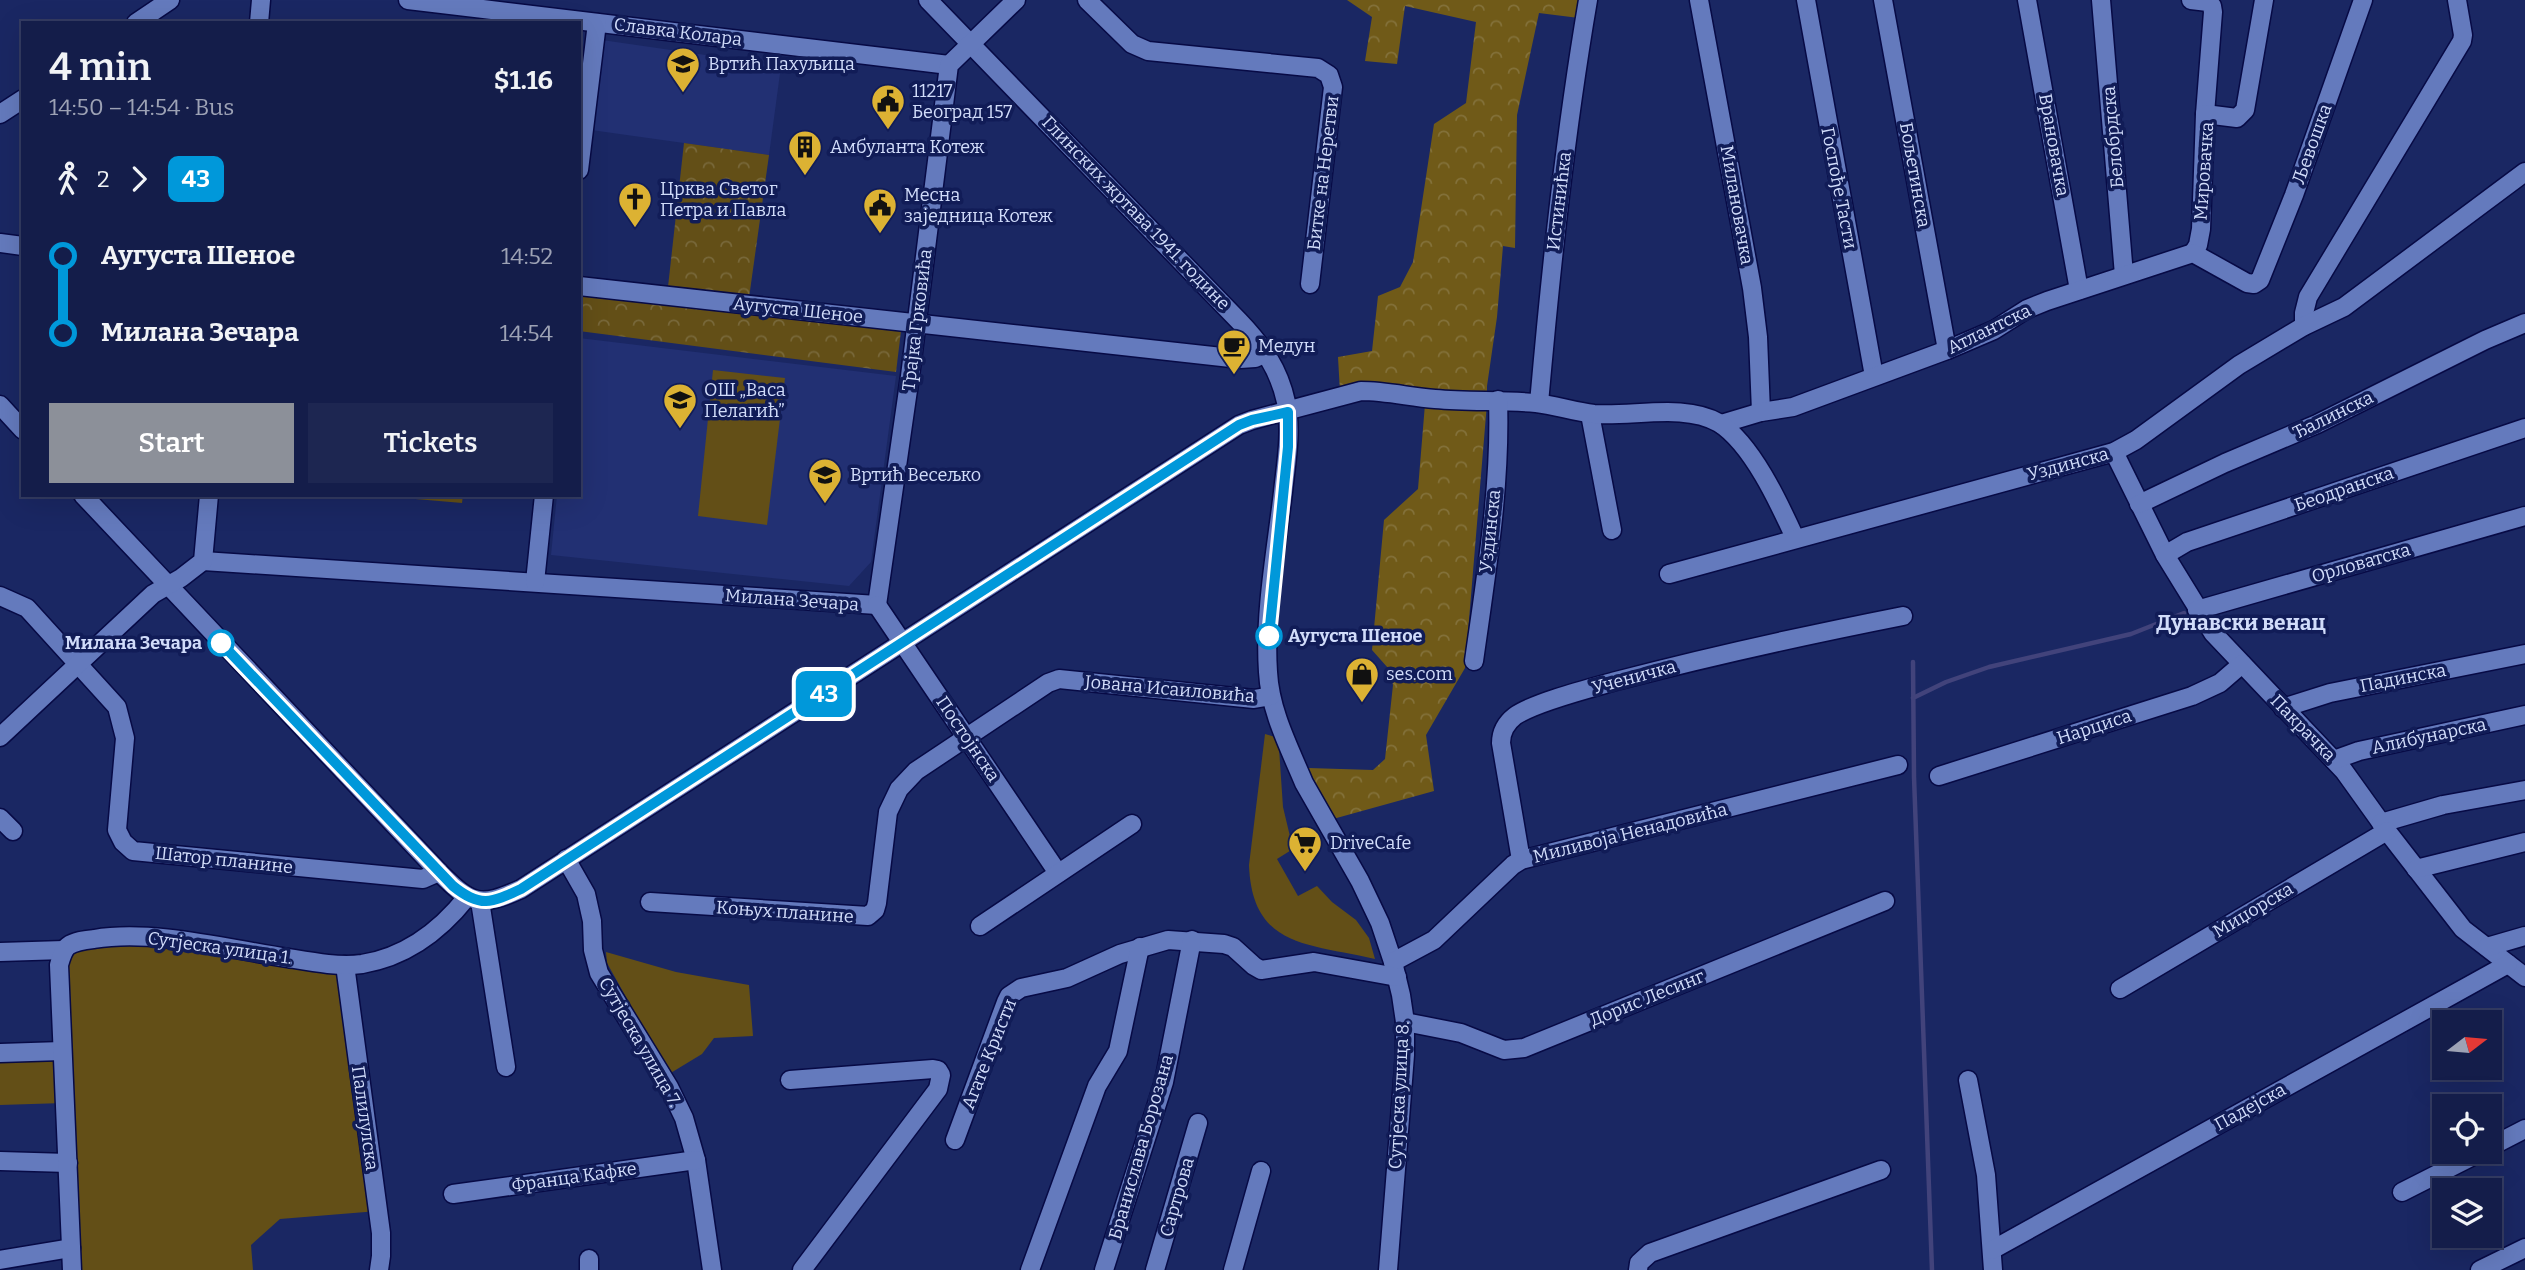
<!DOCTYPE html>
<html lang="en">
<head>
<meta charset="utf-8">
<style>
	body { margin:0; font-family:Bitter,serif; background:#1d2651; color:#f1f3f6; height:100vh; display:flex; flex-direction:column; font-size:26px; white-space:nowrap }
	* { box-sizing:border-box; margin:0 }
	p { font-size:23px; color:#9da2b5 }
	.icon { flex:none; width:38px; height:38px; fill:none; stroke:currentColor; stroke-width:2; stroke-linecap:round; stroke-linejoin:round }
	.map { position:relative; flex:1; overflow:hidden }
	.details { position:absolute; left:21px; top:21px; width:560px; height:476px; display:flex; flex-direction:column; background:#141d4a; border-radius:0px; box-shadow:0 7px 28px #0002,0 0 0 2px #333b62 }
	.details>* { flex:none }
	.badge { padding:0 14px; border-radius:10px; font-size:24px; line-height:46px }
	.needle { width:46px; rotate:74deg }
	.tools { position:absolute; left:2432px; top:1010px; display:grid; gap:14px }
	.tools a { display:grid; place-items:center; width:70px; height:70px; border-radius:0px; background:#141d4a; box-shadow:0 7px 28px #0002,0 0 0 2px #333b62; font-size:35px }
	.map>.badge { position:absolute; translate:-50% -50%; box-shadow:0 0 0 4px #fff }
	.legs { display:flex; align-items:center; gap:10px; height:77px; padding:0 28px; font-size:23px }
	.legs p { margin-inline-start:auto }
	.overview { display:flex; align-items:center; justify-content:space-between; height:119px; padding:0 28px }
	h1 { font-size:38px; font-weight:600; line-height:52px }
	.button { display:flex; gap:14px; margin-top:auto; padding:14px 28px }
	.button a { flex:1; height:80px; border-radius:0px; background:#8c9099; color:#fff; font-size:28px; font-weight:600; line-height:80px; text-align:center }
	.button a+a { background:#1d2651; color:#f1f3f6 }
	ul { padding:0 28px; list-style:none }
	li { display:flex; align-items:center; gap:24px; height:77px; font-size:26px }
	li i { display:grid; place-items:center; width:10px; height:100%; margin:0 9px; background:currentColor }
	li i::after { content:''; width:18px; height:18px; margin:-9px; border:5px solid; border-radius:50%; background:#141d4a }
	li p { margin-inline-start:auto }
	li:first-child i { background:linear-gradient(#0000 50%,currentColor 0) }
	li:last-child i { background:linear-gradient(currentColor 50%,#0000 0) }
	.map>svg:first-child { display:block }
</style>
</head>
<body>
<div class="map">
<svg width="2525" height="1270" viewBox="0 0 2525 1270">
	<defs>
		<pattern id="forest-crowns" width="20" height="18" patternUnits="userSpaceOnUse" patternTransform="scale(1.75)"><rect width="20" height="18" fill="#705a18"/><path d="M2 6a3 3 0 1 1 6 0M12 15a3 3 0 1 1 6 0" fill="none" stroke="#83713a"/></pattern>
		<pattern id="park-crowns" width="20" height="18" patternUnits="userSpaceOnUse" patternTransform="scale(1.75)"><rect width="20" height="18" fill="#634f17"/><path d="M2 6a3 3 0 1 1 6 0M12 15a3 3 0 1 1 6 0" fill="none" stroke="#78683a"/></pattern>
	</defs>
	<rect width="100%" height="100%" fill="#1a2763"/>
	<g fill="#223073">
		<polygon points="595,39 781,66 769,155 584,129"/>
		<polygon points="579,338 896,376 871,562 849,586 551,555 557,495 579,495"/>
	</g>
	<g fill="#634f17">
		<polygon points="713,370 785,378 767,525 698,516"/>
		<polygon points="369,495 463,495 462,503"/>
		<path d="M1265,734L1275,737L1279,748L1283,807L1293,849L1277,859L1298,896L1317,886L1332,902L1356,920L1369,938L1375,959C1310,943 1252,949 1249,865Z"/>
		<polygon points="107,937 345,965 378,1211 280,1219 251,1245 253,1270 72,1270 64,1103 0,1105 0,1053 62,1050 64,950"/>
		<polygon points="606,952 676,972 749,985 753,1036 714,1038 702,1054 669,1074 607,963"/>
	</g>
	<polygon fill="url(#forest-crowns)" points="1347,0 1582,0 1579,18 1539,13 1517,115 1515,248 1503,246 1497,317 1487,386 1487,403 1465,668 1426,735 1434,791 1333,819 1308,768 1373,770 1385,759 1393,685 1388,668 1372,650 1384,520 1418,489 1426,392 1340,392 1338,357 1372,351 1378,296 1400,287 1413,262 1434,124 1466,103 1476,22 1405,6 1397,64 1365,61 1372,17"/>
	<g fill="url(#park-crowns)">
		<polygon points="684,143 769,155 748,305 667,296"/>
		<polygon points="580,292 901,331 896,372 579,331"/>
	</g>
	<g fill="none" stroke-linecap="round" stroke-linejoin="round">
		<g stroke="#42437b" stroke-width="4.5">
			<polyline points="1913,662 1914,777 1932,1270"/>
			<polyline points="1913,698 1946,682 1989,667 2131,634 2184,613"/>
		</g>
		<g stroke="#070a45" stroke-width="21">
			<g id="minor">
				<polyline points="408,0 949,65"/>
				<path d="M928,0L1239,321C1262,345 1279,369 1286,402C1292,432 1286,463 1283,492C1276,551 1264,613 1268,672C1270,711 1289,747 1304,783L1360,881L1380,923L1393,962L1401,995L1405,1022V1055L1388,1270"/>
				<polyline points="1087,0 1132,44 1148,51 1318,68 1329,75 1333,87 1310,284"/>
				<polyline points="1699,0 1752,288 1758,337 1761,412"/>
				<polyline points="1806,0 1874,376"/>
				<polyline points="1883,0 1947,350"/>
				<polyline points="2027,0 2079,290"/>
				<polyline points="2101,0 2124,275"/>
				<polyline points="2191,0 2208,2 2212,6 2213,12 2205,114 2201,229 2198,245 2193,253"/>
				<polyline points="136,23 170,0"/>
				<polyline points="259,23 261,0"/>
				<polyline points="0,114 23,99"/>
				<polyline points="2205,114 2237,118 2245,110 2264,0"/>
				<polyline points="579,170 597,23"/>
				<polyline points="0,243 23,246"/>
				<polyline points="579,286 1240,359 1255,358 1266,353"/>
				<polyline points="2304,326 2304,313 2308,297 2462,41 2463,35 2457,0"/>
				<path d="M1539,403C1551,268 1565,134 1588,0"/>
				<polyline points="0,405 23,430"/>
				<polyline points="1590,414 1612,530"/>
				<polyline points="1721,424 1761,412 1793,407 1947,350 1994,330 2027,309 2047,301 2193,253 2247,283 2254,284 2260,280 2294,195 2363,0"/>
				<polyline points="2114,452 2165,555 2213,633 2344,771 2387,831 2463,929 2525,977"/>
				<path d="M83,495L439,872C471,904 479,908 521,889L1239,425L1252,420L1361,391C1386,391 1410,397 1435,399C1469,402 1502,400 1536,403C1555,405 1574,412 1594,414C1633,417 1685,403 1719,423C1752,444 1779,503 1795,538"/>
				<polyline points="2139,504 2225,463 2317,424 2485,340 2525,323"/>
				<polyline points="2165,555 2187,542 2525,428"/>
				<polyline points="203,561 877,605"/>
				<polyline points="1669,574 2114,452 2136,440 2239,365 2304,326 2344,307 2525,172"/>
				<polyline points="535,582 544,495"/>
				<polyline points="0,596 27,608 117,707 125,738 117,830 123,842 133,851 423,879 439,872"/>
				<polyline points="877,605 910,376 949,65 1016,0"/>
				<polyline points="877,605 1058,873"/>
				<polyline points="2197,610 2525,516"/>
				<path d="M1474,661C1486,575 1501,487 1498,400"/>
				<polyline points="2283,708 2330,693 2525,654"/>
				<polyline points="0,737 153,594 181,578 203,561 209,495"/>
				<polyline points="2334,760 2359,751 2525,715"/>
				<polyline points="1939,776 2192,696 2220,683 2242,664"/>
				<polyline points="0,818 13,831"/>
				<polyline points="2381,823 2443,805 2525,790"/>
				<polyline points="566,859 586,894 592,921 593,950 599,973 669,1087 684,1118 696,1160 712,1270"/>
				<path d="M1521,860L1501,743C1501,732 1506,723 1515,716C1535,702 1591,688 1616,681C1711,656 1807,635 1903,616"/>
				<polyline points="2416,869 2525,842"/>
				<polyline points="480,901 506,1067"/>
				<polyline points="650,902 868,916 875,910 877,903 888,812 899,789 916,771 1048,683 1059,679 1254,699 1271,696"/>
				<polyline points="980,926 1132,824"/>
				<polyline points="2487,947 2525,936"/>
				<polyline points="0,952 64,950"/>
				<polyline points="1393,962 1434,940 1513,865 1521,860 1898,765"/>
				<polyline points="345,965 381,1233 381,1256 379,1270"/>
				<polyline points="2120,989 2387,831"/>
				<polyline points="1405,1022 1461,1033 1504,1050 1524,1048 1885,901"/>
				<polyline points="0,1053 62,1051"/>
				<polyline points="790,1080 933,1069 938,1070 941,1075 938,1089 802,1270"/>
				<polyline points="1968,1080 1986,1175 1993,1270"/>
				<polyline points="955,1140 1006,1002 1009,996 1021,988 1067,978 1120,954 1168,940 1224,944 1233,947 1254,966 1261,970 1314,962 1397,977"/>
				<polyline points="2490,1147 2525,1129"/>
				<polyline points="0,1161 68,1163"/>
				<polyline points="2402,1192 2481,1152"/>
				<polyline points="453,1194 696,1160"/>
				<polyline points="1992,1250 2508,964"/>
				<polyline points="589,1259 589,1270"/>
				<polyline points="0,1260 71,1248"/>
				<path d="M72,1270L59,965C61,958 63,950 68,946C75,941 85,940 94,939C153,929 228,949 288,958C312,962 338,967 362,964C405,957 440,931 467,897"/>
				<polyline points="1030,1270 1097,1086 1118,1051 1140,947"/>
				<polyline points="1104,1270 1164,1082 1192,940"/>
				<polyline points="1155,1270 1198,1123"/>
				<polyline points="1233,1270 1261,1171"/>
				<polyline points="1638,1270 1639,1263 1650,1253 1881,1170"/>
				<polyline points="2480,1270 2525,1248"/>
			</g>
		</g>
		<use href="#minor" stroke="#647abd" stroke-width="18"/>
	</g>
	<g fill="none" stroke-linecap="round" stroke-linejoin="round">
		<g stroke="#fff" stroke-width="16">
			<path id="line-1" d="M221,643L453,886C480,908 491,903 521,889L1239,425L1252,420L1288,412V447L1269,636"/>
		</g>
		<use href="#line-1" stroke="#0098da" stroke-width="10"/>
	</g>
	<defs>
		<g id="school-pin" transform="scale(1.75)"><path d="M0 17L-7.5 6A9.5 9.5 0 1 1 7.5 6Z" fill="#dcb233" stroke="#111c57"/><path d="M0-5L7-2L0 1L-7-2ZM-4 1L0 2.5L4 1V4Q0 6-4 4Z" fill="#111"/></g>
		<g id="civic-pin" transform="scale(1.75)"><path d="M0 17L-7.5 6A9.5 9.5 0 1 1 7.5 6Z" fill="#dcb233" stroke="#111c57"/><path d="M-.6-6.5H3V-4.5H.6V-3L4-1V1h2V6H-6V1h2V-1L-.6-3ZM-1.2 2.5V6h2.4V2.5Z" fill="#111"/></g>
		<g id="building-pin" transform="scale(1.75)"><path d="M0 17L-7.5 6A9.5 9.5 0 1 1 7.5 6Z" fill="#dcb233" stroke="#111c57"/><path d="M-4-6H4V6H1V3H-1V6H-4ZM-2.5-4.3h1.7v1.8h-1.7ZM.8-4.3h1.7v1.8H.8ZM-2.5-1h1.7V.8h-1.7ZM.8-1h1.7V.8H.8Z" fill="#111"/></g>
		<g id="church-pin" transform="scale(1.75)"><path d="M0 17L-7.5 6A9.5 9.5 0 1 1 7.5 6Z" fill="#dcb233" stroke="#111c57"/><path d="M-1.2-6h2.4v3.5h3.3v2.4h-3.3V6h-2.4V-.1h-3.3v-2.4h3.3Z" fill="#111"/></g>
		<g id="cafe-pin" transform="scale(1.75)"><path d="M0 17L-7.5 6A9.5 9.5 0 1 1 7.5 6Z" fill="#dcb233" stroke="#111c57"/><path d="M-5.5-4.5H6V0H3Q3 3.5 0 3.5H-2.5Q-5.5 3.5-5.5 0ZM3-3.2v2h1.7v-2ZM-6 4.5H4V6H-6Z" fill="#111"/></g>
		<g id="shop-pin" transform="scale(1.75)"><path d="M0 17L-7.5 6A9.5 9.5 0 1 1 7.5 6Z" fill="#dcb233" stroke="#111c57"/><path d="M-5-2.5h2.3a2.7 3.5 0 0 1 5.4 0H5L5.5 6h-11ZM-1.5-2.5h3a1.5 2.3 0 0 0-3 0Z" fill="#111"/></g>
		<g id="supermarket-pin" transform="scale(1.75)"><path d="M0 17L-7.5 6A9.5 9.5 0 1 1 7.5 6Z" fill="#dcb233" stroke="#111c57"/><path d="M-6-5.5h2.5l.6 2H6L4.5 2H-2.5L-4.4-4H-6ZM-1.5 3.2a1.3 1.3 0 1 0 .1 0ZM3 3.2a1.3 1.3 0 1 0 .1 0Z" fill="#111"/></g>
	</defs>
	<g fill-rule="evenodd">
		<use href="#school-pin" x="683" y="64"/>
		<use href="#civic-pin" x="888" y="101"/>
		<use href="#building-pin" x="805" y="147"/>
		<use href="#church-pin" x="635" y="199"/>
		<use href="#civic-pin" x="880" y="205"/>
		<use href="#cafe-pin" x="1234" y="346"/>
		<use href="#school-pin" x="680" y="400"/>
		<use href="#school-pin" x="825" y="475"/>
		<use href="#shop-pin" x="1362" y="674"/>
		<use href="#supermarket-pin" x="1305" y="843"/>
	</g>
	<g fill="#fff" stroke="#0098da" stroke-width="3.5">
		<circle cx="1269" cy="636" r="12"/>
		<circle cx="221" cy="643" r="12"/>
	</g>
	<g text-anchor="middle" dominant-baseline="central" stroke-width="7" stroke-linejoin="round" paint-order="stroke">
		<g font-size="18" fill="#d1dcfa" stroke="#111c57">
			<text transform="translate(678 32) rotate(7)">Славка Колара</text>
			<text transform="translate(2113 137) rotate(-95)">Белобрдска</text>
			<text transform="translate(2312 144) rotate(-70)">Љевошка</text>
			<text transform="translate(2054 145) rotate(80)">Врановачка</text>
			<text transform="translate(2204 171) rotate(-86)">Мировачка</text>
			<text transform="translate(1323 173) rotate(-83)">Битке на Неретви</text>
			<text transform="translate(1915 175) rotate(80)">Бољетинска</text>
			<text transform="translate(1839 188) rotate(79)">Госпође Тасти</text>
			<text transform="translate(1559 201) rotate(-83)">Истинићка</text>
			<text transform="translate(1737 205) rotate(80)">Милановачка</text>
			<text transform="translate(1136 213) rotate(46)">Глинских жртава 1941. године</text>
			<text transform="translate(798 310) rotate(6)">Аугуста Шеное</text>
			<text transform="translate(917 320) rotate(-83)">Трајка Грковића</text>
			<text transform="translate(1989 329) rotate(-26)">Атлантска</text>
			<text transform="translate(2333 415) rotate(-26)">Ђалинска</text>
			<text transform="translate(2068 464) rotate(-15)">Уздинска</text>
			<text transform="translate(2344 489) rotate(-19)">Беодранска</text>
			<text transform="translate(1490 531) rotate(-84)">Уздинска</text>
			<text transform="translate(2361 563) rotate(-16)">Орловатска</text>
			<text transform="translate(792 600) rotate(4)">Милана Зечара</text>
			<text transform="translate(1634 677) rotate(-15)">Ученичка</text>
			<text transform="translate(2403 678) rotate(-11)">Падинска</text>
			<text transform="translate(1170 689) rotate(5)">Јована Исаиловића</text>
			<text transform="translate(2094 727) rotate(-18)">Нарциса</text>
			<text transform="translate(2303 728) rotate(46)">Пакрачка</text>
			<text transform="translate(2429 736) rotate(-12)">Алибунарска</text>
			<text transform="translate(968 739) rotate(56)">Постојнска</text>
			<text transform="translate(1630 833) rotate(-14)">Миливоја Ненадовића</text>
			<text transform="translate(224 860) rotate(6)">Шатор планине</text>
			<text transform="translate(2253 910) rotate(-31)">Миџорска</text>
			<text transform="translate(785 912) rotate(4)">Коњух планине</text>
			<text transform="translate(220 948) rotate(8)">Сутјеска улица 1.</text>
			<text transform="translate(1647 998) rotate(-22)">Дорис Лесинг</text>
			<text transform="translate(640 1042) rotate(60)">Сутјеска улица 7.</text>
			<text transform="translate(989 1054) rotate(-68)">Агате Кристи</text>
			<text transform="translate(1399 1095) rotate(-87)">Сутјеска улица 8.</text>
			<text transform="translate(2250 1107) rotate(-29)">Падејска</text>
			<text transform="translate(365 1118) rotate(82)">Палилулска</text>
			<text transform="translate(1141 1147) rotate(-74)">Бранислава Борозана</text>
			<text transform="translate(574 1177) rotate(-8)">Франца Кафке</text>
			<text transform="translate(1177 1197) rotate(-74)">Сартрова</text>
		</g>
		<g font-size="18" fill="#d1dcfa" stroke="#111c57" text-anchor="start">
			<text x="708" y="64">Вртић Пахуљица</text>
			<text x="912" y="91">11217<tspan x="912" dy="21">Београд 157</tspan></text>
			<text x="830" y="147">Амбуланта Котеж</text>
			<text x="660" y="189">Црква Светог<tspan x="660" dy="21">Петра и Павла</tspan></text>
			<text x="904" y="195">Месна<tspan x="904" dy="21">заједница Котеж</tspan></text>
			<text x="1258" y="346">Медун</text>
			<text x="704" y="390">ОШ „Васа<tspan x="704" dy="21">Пелагић”</tspan></text>
			<text x="850" y="475">Вртић Весељко</text>
			<text x="1386" y="674">ses.com</text>
			<text x="1330" y="843">DriveCafe</text>
		</g>
		<g font-size="18" font-weight="bold" fill="#d1dcfa" stroke="#111c57" text-anchor="start">
			<text x="1288" y="636">Аугуста Шеное</text>
			<text x="202" y="643" text-anchor="end">Милана Зечара</text>
		</g>
		<g font-size="21" font-weight="bold" fill="#d1dcfa" stroke="#111c57">
			<text x="2241" y="623">Дунавски венац</text>
		</g>
	</g>
</svg>
<div class="tools">
<a><svg class="needle" viewBox="-14 -14 28 28"><path d="M0-13l5 13h-10z" fill="#e53935"/><path d="M0 13l5-13h-10z" fill="#9da2b5"/></svg></a>
<a><svg class="icon" aria-label="locate" viewBox="0 0 24 24"><circle cx="12" cy="12" r="6"/><path d="M12 2v4M12 18v4M2 12h4M18 12h4"/></svg></a>
<a><svg class="icon" aria-label="layers" viewBox="0 0 24 24"><path d="M12 4l9 5-9 5-9-5zM3 14l9 5 9-5"/></svg></a>
</div>
<b class="badge" style="left:824px;top:694px;background:#0098da;color:#fff">43</b>
<section class="details">
<div class="overview"><div><h1>4 min</h1><p>14:50 – 14:54 · Bus</p></div><b>$1.16</b></div>
<div class="legs"><svg class="icon" aria-label="walk" viewBox="0 0 24 24"><circle cx="13" cy="4" r="2"/><path d="M13 8l-2 6 4 7M11 14l-3 7M7 12l3-4h3l4 4"/></svg>2<svg class="icon" aria-label="forward" viewBox="0 0 24 24"><path d="M9 5l7 7-7 7"/></svg><b class="badge" style="background:#0098da;color:#fff">43</b></div>
<ul>
<li><i style="color:#0098da"></i><b>Аугуста Шеное</b><p>14:52</p></li>
<li><i style="color:#0098da"></i><b>Милана Зечара</b><p>14:54</p></li>
</ul>
<div class="button"><a>Start</a><a>Tickets</a></div>
</section>
</div>
</body>
</html>
